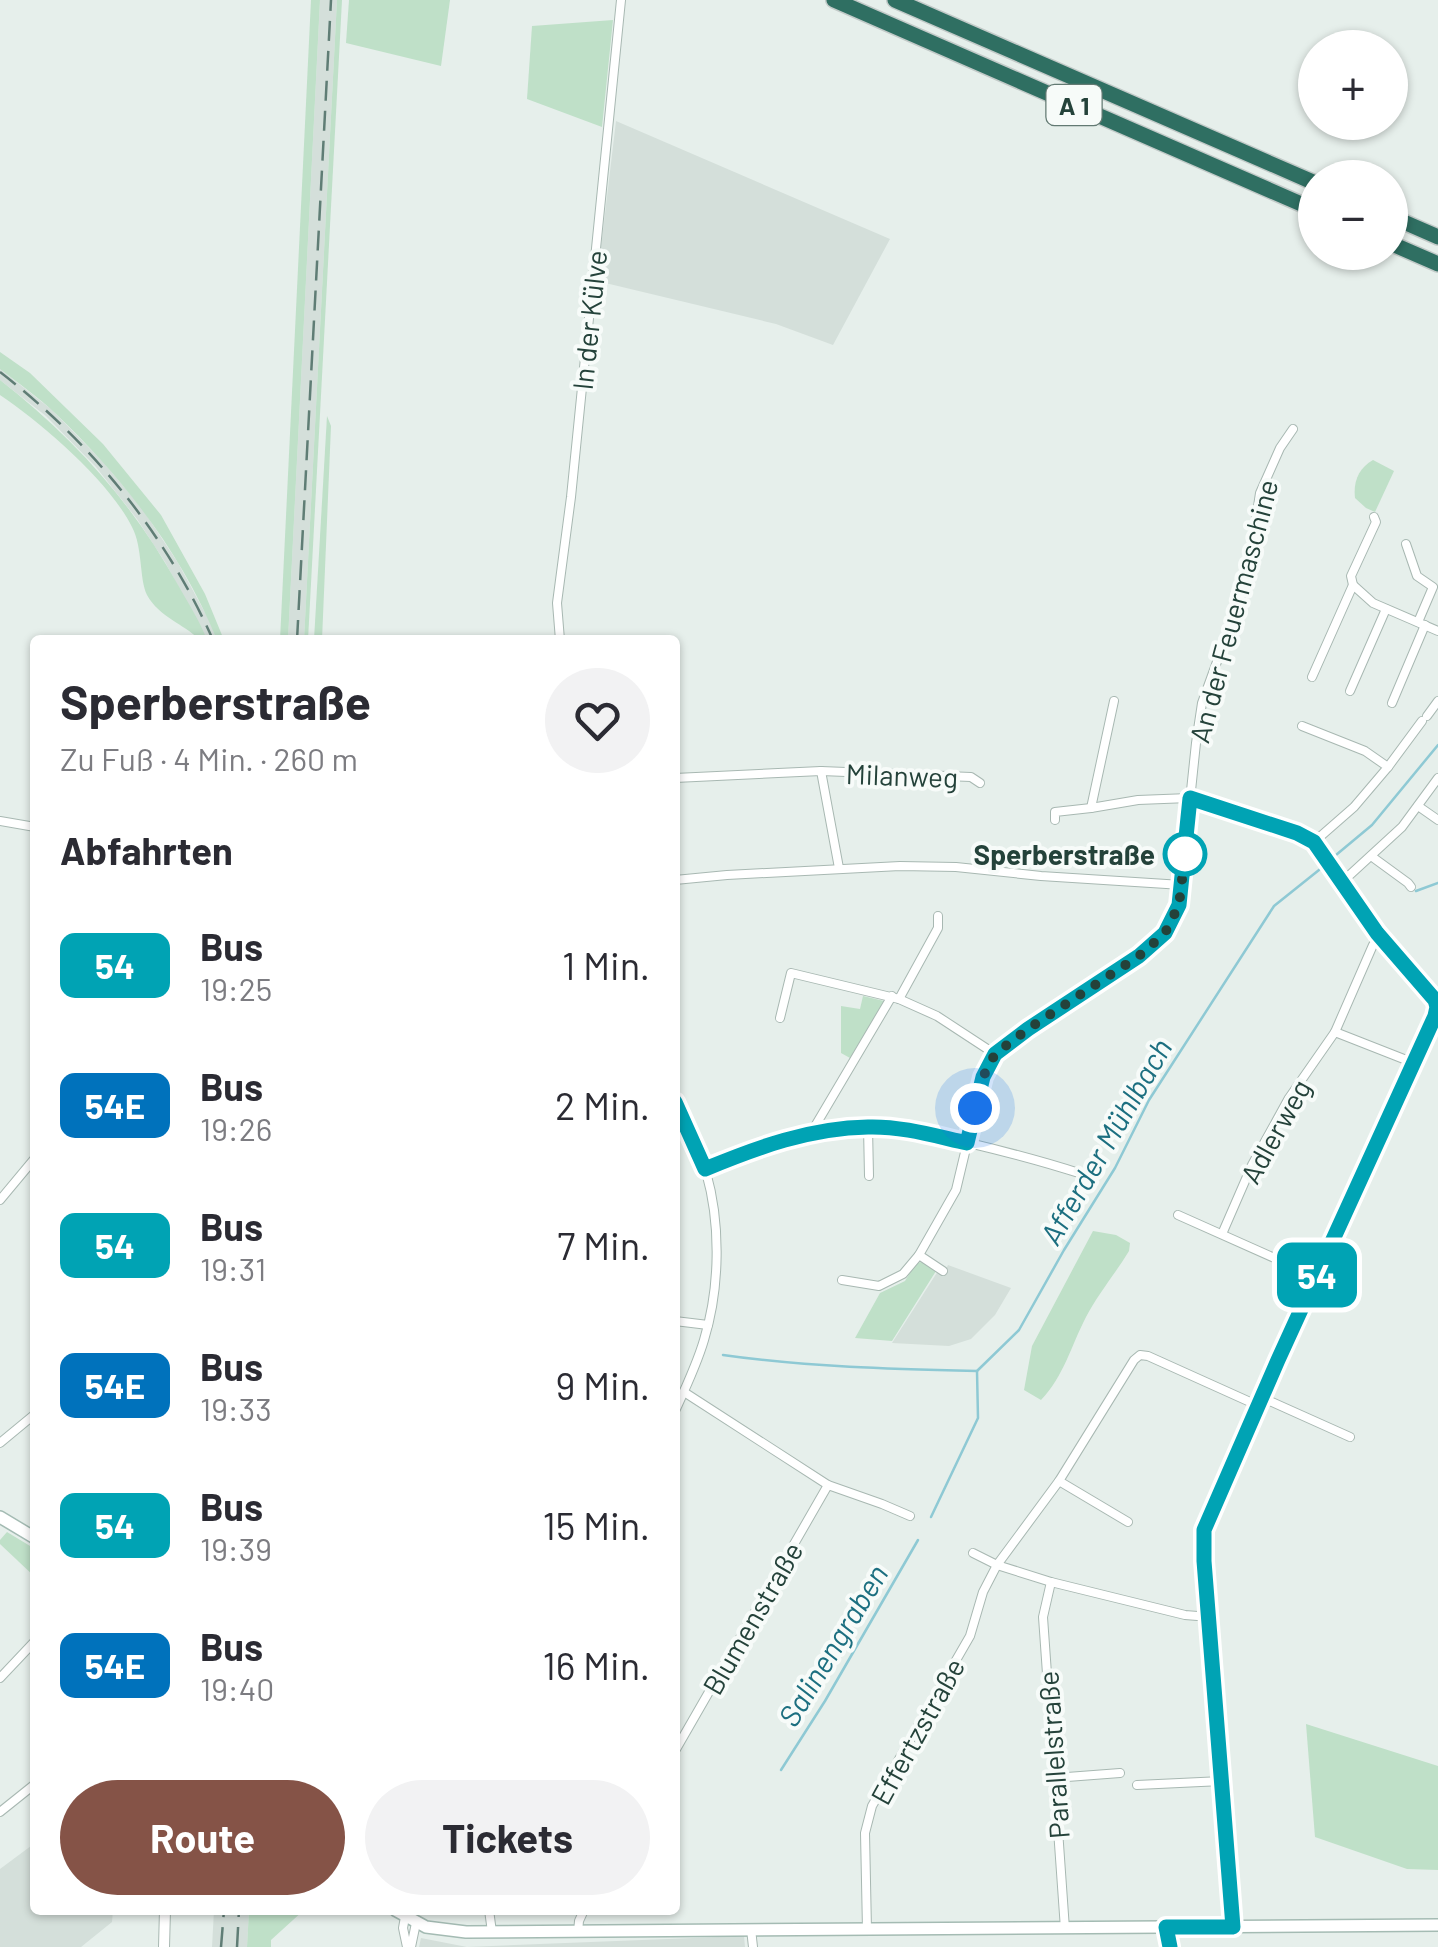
<!DOCTYPE html>
<html lang="de">
<head>
<meta charset="utf-8">
<style>
	body { margin:0; font-family:Barlow,sans-serif; background:#f2f2f3; color:#2b2b33; height:100vh; display:flex; flex-direction:column; font-size:38px; white-space:nowrap }
	* { box-sizing:border-box; margin:0 }
	p { font-size:32px; color:#7c7c81 }
	.icon { flex:none; width:55px; height:55px; fill:none; stroke:currentColor; stroke-width:2; stroke-linecap:round; stroke-linejoin:round }
	.map { position:relative; flex:1; overflow:hidden }
	.panel { position:absolute; left:30px; top:635px; width:650px; height:1280px; display:flex; flex-direction:column; background:#fff; border-radius:10px; box-shadow:0 2px 8px #0004 }
	.panel>* { flex:none }
	.badge { padding:0 20px; border-radius:15px; font-size:35px; line-height:65px }
	.buttons { position:absolute; left:1298px; top:30px; display:grid; gap:20px }
	.buttons a { display:grid; place-items:center; width:110px; height:110px; border-radius:50%; background:#fff; box-shadow:0 2px 8px #0004; font-size:50px }
	.you { position:absolute; width:50px; height:50px; margin:-25px; border:8px solid #fff; border-radius:50%; background:#1a73e8; box-shadow:0 0 0 15px #1a73e833 }
	.map>.badge { position:absolute; translate:-50% -50%; box-shadow:0 0 0 5px #fff }
	h2 { padding:0 30px; font-size:38px; line-height:90px }
	.round { display:grid; place-items:center; flex:none; width:105px; height:105px; border-radius:52px; background:#f2f2f3 }
	.overview { display:flex; align-items:center; justify-content:space-between; height:170px; padding:0 30px }
	h1 { font-size:48px; font-weight:700; line-height:75px }
	.cta { display:flex; gap:20px; margin-top:auto; padding:20px 30px }
	.cta a { flex:1; height:115px; border-radius:60px; background:#855347; color:#fff; font-size:40px; font-weight:700; line-height:115px; text-align:center }
	.cta a+a { background:#f2f2f3; color:#2b2b33 }
	ul { padding:0; list-style:none }
	li { display:flex; align-items:center; gap:30px; height:140px; padding:0 30px }
	li div { flex:1 }
	li b { display:block; font-size:38px }
	li em { font-style:normal }
	li .badge { min-width:110px; font-weight:700; text-align:center }
	.map>svg:first-child { display:block }
</style>
</head>
<body>
<div class="map">
<svg width="1438" height="1947" viewBox="0 0 1438 1947">
	<rect width="100%" height="100%" fill="#e6efeb"/>
	<g fill="#d4dfda">
		<polygon points="320,0 337,0 304,640 288,640"/>
		<polygon points="616,121 890,239 833,345 776,324 597,281"/>
		<polygon points="0,369 52,410 102,461 141,507 178,563 210,622 217,640 207,640 165,562 137,519 96,467 46,416 0,380"/>
		<polygon points="948,1265 1011,1288 995,1315 971,1339 949,1346 892,1343 938,1271 944,1273"/>
		<polygon points="35,1843 35,1910 113,1910 112,1922 81,1947 0,1947 0,1869"/>
		<polygon points="214,1910 249,1910 247,1947 212,1947"/>
		<polygon points="744,1936 745,1947 419,1947 421,1938 467,1947"/>
	</g>
	<g fill="#bfe0c8">
		<polygon points="311,0 320,0 288,640 280,640"/>
		<polygon points="337,0 342,0 308,640 304,640"/>
		<polygon points="349,0 450,0 441,66 346,43"/>
		<polygon points="613,20 602,127 527,99 532,26"/>
		<path d="M0,352L30,373L103,444L161,515L205,594L224,640H217C182,553 122,477 55,413C38,397 18,383 0,369Z"/>
		<path d="M0,380C74,438 132,502 178,585C188,603 200,621 207,640H200C184,624 159,617 147,595C139,578 143,548 132,527C109,481 43,424 0,395Z"/>
		<polygon points="327,416 331,426 322,640 314,640"/>
		<path d="M1373,460L1394,471L1375,512L1366,508L1355,498C1353,481 1359,468 1373,460Z"/>
		<polygon points="863,996 884,1001 850,1058 841,1053 841,1006 860,1009"/>
		<path d="M1093,1231L1116,1235L1130,1243L1129,1251C1115,1274 1098,1294 1086,1317C1071,1346 1064,1376 1041,1400L1024,1390L1032,1346Z"/>
		<polygon points="922,1262 936,1271 892,1341 855,1338 880,1293 905,1281 916,1263"/>
		<polygon points="7,1532 35,1549 35,1577 0,1544 0,1540"/>
		<polygon points="1306,1724 1438,1766 1438,1870 1407,1869 1315,1837"/>
		<polygon points="249,1910 304,1910 271,1940 271,1947 247,1947"/>
	</g>
	<g fill="none" stroke-linecap="round" stroke-linejoin="round">
		<g stroke="#8ec9d4" stroke-width="2.5">
			<polyline points="1330,860 1372,825 1438,745"/>
			<polyline points="1416,891 1438,883"/>
			<polyline points="675,1348 678,1349"/>
			<path d="M723,1355C807,1367 892,1369 977,1371L1019,1330L1064,1250L1115,1168L1149,1100L1274,906L1324,866"/>
			<polyline points="931,1517 978,1418 977,1371"/>
			<polyline points="781,1770 825,1701 918,1540"/>
		</g>
		<g stroke="#a8b8b2" stroke-width="10">
			<g id="minor">
				<polyline points="1406,544 1417,576 1433,587 1418,622"/>
				<polyline points="1353,585 1351,576 1376,522 1374,517"/>
				<polyline points="560,640 557,603 571,497 621,0"/>
				<polyline points="1312,677 1353,585 1373,603 1438,631"/>
				<polyline points="1350,691 1386,609"/>
				<polyline points="1392,703 1425,625"/>
				<polyline points="1427,716 1438,701"/>
				<polyline points="1302,726 1365,751 1388,767 1354,807 1314,842"/>
				<polyline points="1388,767 1422,721"/>
				<polyline points="821,771 971,777 980,783"/>
				<polyline points="675,778 821,771 839,868"/>
				<polyline points="1418,806 1438,820"/>
				<polyline points="1091,808 1114,701"/>
				<polyline points="1055,820 1055,812 1091,808 1138,800 1189,798 1307,837 1314,842 1377,933 1435,999"/>
				<polyline points="0,821 35,827"/>
				<polyline points="1371,856 1408,883 1411,887"/>
				<polyline points="675,880 727,875 900,866 956,867 1041,876 1182,885"/>
				<polyline points="1341,883 1402,827 1438,778"/>
				<polyline points="899,999 938,928 938,916"/>
				<polyline points="780,1018 791,973 899,999 937,1016 995,1054"/>
				<polyline points="1335,1032 1373,945"/>
				<path d="M675,1102C684,1125 699,1149 706,1172C721,1224 720,1288 704,1340C697,1364 686,1387 675,1411"/>
				<polyline points="868,1127 869,1176"/>
				<polyline points="811,1133 892,996"/>
				<path d="M705,1169C739,1155 772,1141 808,1133C863,1121 915,1131 969,1143C1007,1152 1045,1162 1082,1174"/>
				<polyline points="0,1200 35,1158"/>
				<polyline points="1178,1215 1317,1277"/>
				<polyline points="1222,1234 1252,1165 1289,1098 1335,1032 1414,1063"/>
				<polyline points="919,1255 943,1271"/>
				<polyline points="842,1280 879,1286 903,1274 919,1255 956,1190 983,1077 995,1054 1027,1029 1154,945 1165,933 1179,905 1196,743 1202,703 1247,579 1260,493 1280,448 1293,429"/>
				<polyline points="675,1321 708,1325"/>
				<polyline points="684,1392 828,1485 882,1504 910,1516"/>
				<polyline points="1263,1398 1350,1437"/>
				<polyline points="0,1443 35,1414"/>
				<polyline points="1059,1481 1128,1522"/>
				<polyline points="1051,1582 1043,1617 1065,1929"/>
				<polyline points="1210,1617 1185,1615 1051,1582 997,1565 1059,1481 1134,1360 1140,1355 1148,1356 1259,1406"/>
				<polyline points="0,1678 35,1641"/>
				<polyline points="675,1751 828,1485"/>
				<polyline points="1054,1778 1120,1773"/>
				<polyline points="1137,1785 1222,1781"/>
				<polyline points="0,1812 35,1784"/>
				<polyline points="489,1910 492,1932"/>
				<polyline points="405,1917 403,1928 407,1947"/>
				<polyline points="1166,1927 1170,1947"/>
				<polyline points="1233,1927 1205,1561 1204,1530 1278,1360 1435,1016 1437,1007 1435,999"/>
				<polyline points="751,1929 753,1947"/>
				<polyline points="867,1930 865,1833 872,1806 970,1636 983,1592 997,1565 973,1553"/>
				<polyline points="578,1932 579,1921 584,1910"/>
				<polyline points="411,1947 416,1923"/>
			</g>
		</g>
		<g stroke="#a8b8b2" stroke-width="12">
			<polyline id="tertiary" points="164,1947 165,1910"/>
		</g>
		<g stroke="#a4bbb3" stroke-width="14">
			<g id="secondary">
				<polyline points="0,1517 35,1538"/>
				<polyline points="395,1910 426,1927 466,1932 1438,1925"/>
			</g>
		</g>
		<g stroke="#c2cac8" stroke-width="18">
			<g id="motorway">
				<polyline points="834,0 1315,210"/>
				<polyline points="895,0 1315,183"/>
				<polyline points="1390,216 1438,237"/>
				<polyline points="1390,243 1438,264"/>
			</g>
		</g>
		<use href="#minor" stroke="#fff" stroke-width="8"/>
		<use href="#tertiary" stroke="#fff" stroke-width="10"/>
		<use href="#secondary" stroke="#fff" stroke-width="11"/>
		<use href="#motorway" stroke="#2f6f62" stroke-width="15"/>
		<g stroke="#5f7d75" stroke-width="2.5" stroke-dasharray="20 10" stroke-linecap="butt">
			<path d="M0,372C92,443 166,534 213,640"/>
			<polyline points="297,640 331,0"/>
			<polyline points="221,1947 224,1910"/>
			<polyline points="237,1947 239,1910"/>
		</g>
	</g>
	<g fill="none" stroke-linecap="round" stroke-linejoin="round">
		<g stroke="#fff" stroke-width="22">
			<path id="line" d="M675,1102L705,1169C758,1147 810,1128 868,1127C902,1126 935,1136 967,1143L983,1077L995,1054L1028,1029L1139,956L1165,933L1179,905L1190,798L1297,833L1314,842L1377,933L1435,1000L1437,1007L1435,1016L1278,1360L1204,1530V1561L1233,1927H1166L1170,1947"/>
		</g>
		<use href="#line" stroke="#00a3b4" stroke-width="15"/>
		<polyline stroke="#24423a" stroke-width="10" stroke-dasharray="0 18" points="975,1108 983,1077 995,1054 1028,1029 1139,956 1165,933 1179,905 1185,854"/>
	</g>
	<circle fill="#fff" stroke="#00a3b4" stroke-width="5" cx="1185" cy="854" r="20"/>
	<g text-anchor="middle" dominant-baseline="central" stroke-width="8" stroke-linejoin="round" paint-order="stroke">
		<rect fill="#f7fbf9" stroke="#637a73" stroke-width="2.5" x="1046.5" y="85" width="55" height="40" rx="8"/>
		<g font-size="25" font-weight="bold" fill="#24423a">
			<text x="1074" y="105">A 1</text>
		</g>
		<g font-size="28" fill="#24423a" stroke="#f7fbf9">
			<text transform="translate(589 320) rotate(-84)">In der Külve</text>
			<text transform="translate(1233 611) rotate(-75)">An der Feuermaschine</text>
			<text transform="translate(902 775) rotate(2)">Milanweg</text>
			<text transform="translate(1275 1131) rotate(-61)">Adlerweg</text>
			<text transform="translate(752 1618) rotate(-60)">Blumenstraße</text>
			<text transform="translate(917 1731) rotate(-61)">Effertzstraße</text>
			<text transform="translate(1053 1755) rotate(-94)">Parallelstraße</text>
		</g>
		<g font-size="28" font-weight="bold" fill="#24423a" stroke="#f7fbf9" text-anchor="end">
			<text x="1155" y="854">Sperberstraße</text>
		</g>
		<g font-size="30" font-style="italic" fill="#1c6f80" stroke="#f7fbf9">
			<text transform="translate(1105 1141) rotate(-60)">Afferder Mühlbach</text>
			<text transform="translate(832 1645) rotate(-59)">Salinengraben</text>
		</g>
	</g>
</svg>
<div class="buttons">
<a>+</a>
<a>−</a>
</div>
<div class="you" style="left:975px;top:1108px"></div>
<b class="badge" style="left:1317px;top:1275px;background:#00a3b4;color:#fff">54</b>
<section class="panel">
<div class="overview"><div><h1>Sperberstraße</h1><p>Zu Fuß · 4 Min. · 260 m</p></div><a class="round"><svg class="icon" aria-label="heart" viewBox="0 0 24 24"><path d="M12 20l-8-8c-3-5 5-10 8-4 3-6 11-1 8 4z"/></svg></a></div>
<h2>Abfahrten</h2>
<ul>
<li><span class="badge" style="background:#00a3b4;color:#fff">54</span><div><b>Bus</b><p>19:25</p></div><em>1 Min.</em></li>
<li><span class="badge" style="background:#0072bc;color:#fff">54E</span><div><b>Bus</b><p>19:26</p></div><em>2 Min.</em></li>
<li><span class="badge" style="background:#00a3b4;color:#fff">54</span><div><b>Bus</b><p>19:31</p></div><em>7 Min.</em></li>
<li><span class="badge" style="background:#0072bc;color:#fff">54E</span><div><b>Bus</b><p>19:33</p></div><em>9 Min.</em></li>
<li><span class="badge" style="background:#00a3b4;color:#fff">54</span><div><b>Bus</b><p>19:39</p></div><em>15 Min.</em></li>
<li><span class="badge" style="background:#0072bc;color:#fff">54E</span><div><b>Bus</b><p>19:40</p></div><em>16 Min.</em></li>
</ul>
<div class="cta"><a>Route</a><a>Tickets</a></div>
</section>
</div>
</body>
</html>
